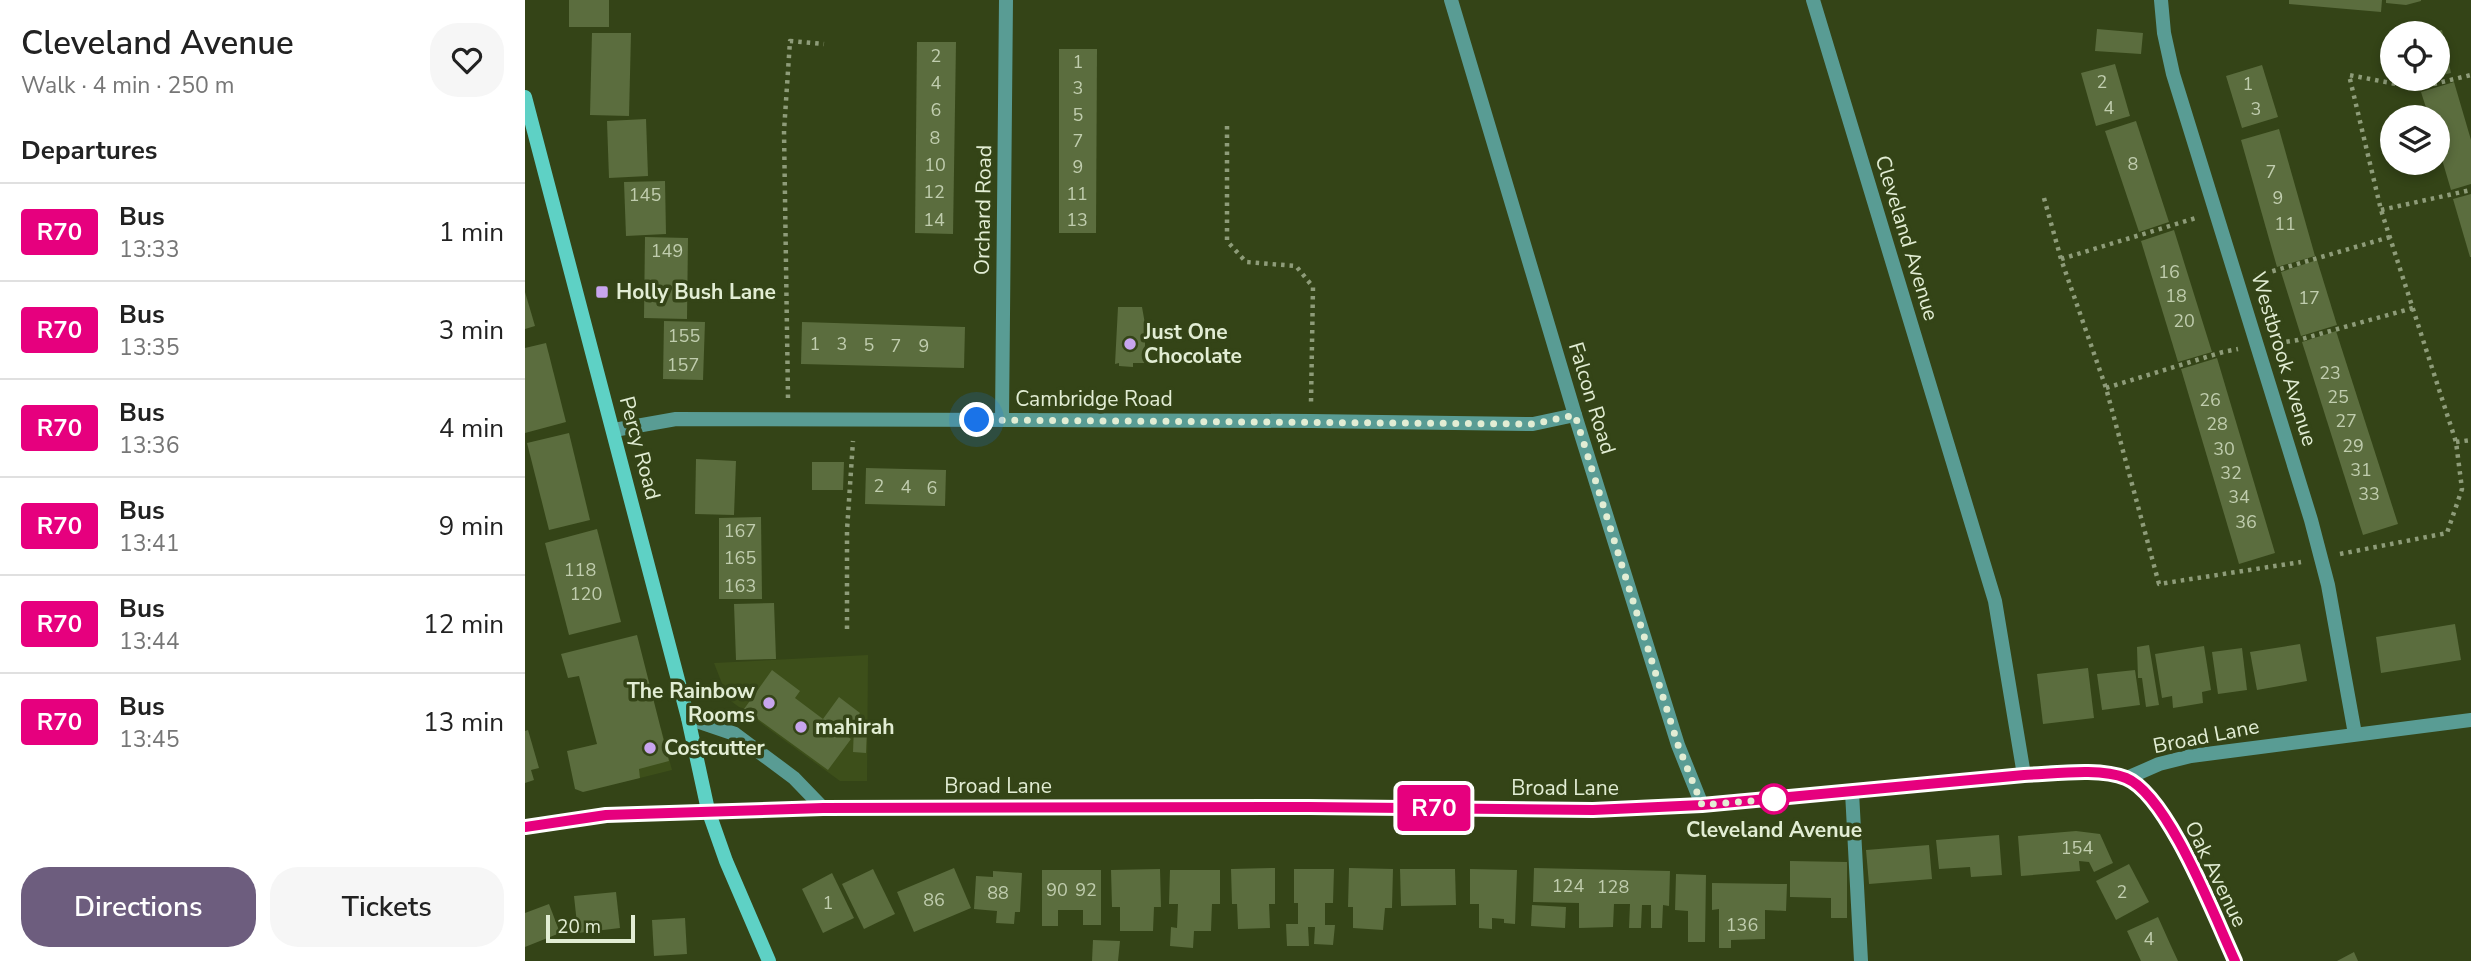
<!DOCTYPE html>
<html lang="en">
<head>
<meta charset="utf-8">
<style>
	body { margin:0; font-family:"Nunito Sans",sans-serif; background:#f6f6f6; color:#222; height:100vh; display:flex; flex-direction:column; font-size:26px; white-space:nowrap }
	* { box-sizing:border-box; margin:0 }
	p { font-size:23px; color:#767676 }
	.icon { flex:none; width:38px; height:38px; fill:none; stroke:currentColor; stroke-width:2; stroke-linecap:round; stroke-linejoin:round }
	.map { position:relative; flex:1; overflow:hidden }
	.side { display:flex; flex-direction:column; background:#fff; width:525px }
	.side>* { flex:none }
	.badge { padding:0 14px; border-radius:5px; font-size:24px; line-height:46px }
	.controls { position:absolute; left:1855px; top:21px; display:grid; gap:14px }
	.controls a { display:grid; place-items:center; width:70px; height:70px; border-radius:50%; background:#fff; box-shadow:0 4px 10px #0003; font-size:35px }
	.scale { position:absolute; left:21px; bottom:18px; width:89px; box-sizing:border-box; padding-left:7px; border:4px solid #e2edd4; border-top:0; font-size:19px; line-height:24px; white-space:nowrap; color:#e2edd4; -webkit-text-stroke:5px #344417; paint-order:stroke }
	.you { position:absolute; width:35px; height:35px; margin:-18px; border:5px solid #fff; border-radius:50%; background:#1a73e8; box-shadow:0 0 0 10px #1a73e833 }
	.map>.badge { position:absolute; translate:-50% -50%; box-shadow:0 0 0 4px #fff }
	h2 { padding:0 21px; font-size:26px; line-height:63px }
	.round { display:grid; place-items:center; flex:none; width:74px; height:74px; border-radius:28px; background:#f6f6f6 }
	.head { display:flex; align-items:center; justify-content:space-between; height:119px; padding:0 21px }
	h1 { font-size:33px; font-weight:600; line-height:52px }
	.cta { display:flex; gap:14px; margin-top:auto; padding:14px 21px }
	.cta a { flex:1; height:80px; border-radius:28px; background:#6d5d7e; color:#fff; font-size:28px; font-weight:600; line-height:80px; text-align:center }
	.cta a+a { background:#f6f6f6; color:#222 }
	ul { padding:0; list-style:none }
	li { display:flex; align-items:center; gap:21px; height:98px; padding:0 21px; border-top:2px solid #e0e0e0 }
	li div { flex:1 }
	li b { display:block; font-size:26px }
	li em { font-style:normal }
	li .badge { min-width:77px; font-weight:700; text-align:center }
	main { display:flex; flex:1; min-height:0 }
	.map>svg:first-child { display:block }
</style>
</head>
<body>
<main>
<section class="side">
<div class="head"><div><h1>Cleveland Avenue</h1><p>Walk · 4 min · 250 m</p></div><a class="round"><svg class="icon" aria-label="heart" viewBox="0 0 24 24"><path d="M12 20l-8-8c-3-5 5-10 8-4 3-6 11-1 8 4z"/></svg></a></div>
<h2>Departures</h2>
<ul>
<li><span class="badge" style="background:#e6007e;color:#fff">R70</span><div><b>Bus</b><p>13:33</p></div><em>1 min</em></li>
<li><span class="badge" style="background:#e6007e;color:#fff">R70</span><div><b>Bus</b><p>13:35</p></div><em>3 min</em></li>
<li><span class="badge" style="background:#e6007e;color:#fff">R70</span><div><b>Bus</b><p>13:36</p></div><em>4 min</em></li>
<li><span class="badge" style="background:#e6007e;color:#fff">R70</span><div><b>Bus</b><p>13:41</p></div><em>9 min</em></li>
<li><span class="badge" style="background:#e6007e;color:#fff">R70</span><div><b>Bus</b><p>13:44</p></div><em>12 min</em></li>
<li><span class="badge" style="background:#e6007e;color:#fff">R70</span><div><b>Bus</b><p>13:45</p></div><em>13 min</em></li>
</ul>
<div class="cta"><a>Directions</a><a>Tickets</a></div>
</section>
<div class="map">
<svg width="1946" height="961" viewBox="0 0 1946 961">
	<rect width="100%" height="100%" fill="#344417"/>
	<g fill="#3d4f1a">
		<polygon points="343,655 342,781 315,781 203,699 189,663"/>
		<polygon points="136,728 147,770 115,778 105,735"/>
	</g>
	<g fill="#5b6d3e">
		<rect x="44" y="0" width="40" height="27"/>
		<polygon points="1764,0 1857,0 1856,12 1764,4"/>
		<polygon points="1861,0 1896,0 1896,1 1881,5 1861,3"/>
		<polygon points="1572,29 1618,33 1616,54 1570,51"/>
		<polygon points="1917,30 1926,73 1913,76 1913,33 1905,32"/>
		<polygon points="67,33 106,33 104,116 65,115"/>
		<polygon points="392,42 431,42 428,234 390,233"/>
		<polygon points="534,49 572,49 571,233 534,233"/>
		<polygon points="1590,64 1605,116 1571,126 1556,73"/>
		<polygon points="1737,65 1753,117 1717,128 1701,76"/>
		<polygon points="1929,82 1946,140 1946,184 1926,190 1913,146 1913,117 1904,117 1896,92"/>
		<polygon points="121,119 123,176 84,178 82,121"/>
		<polygon points="1611,121 1644,222 1614,232 1580,131"/>
		<polygon points="1754,129 1790,256 1752,267 1716,140"/>
		<polygon points="140,181 141,234 101,236 99,182"/>
		<polygon points="1946,194 1946,257 1945,257 1928,199"/>
		<polygon points="1649,230 1687,352 1653,362 1616,241"/>
		<polygon points="120,237 163,238 162,319 119,318"/>
		<polygon points="1792,260 1812,325 1776,336 1756,272"/>
		<polygon points="0,292 10,326 0,329"/>
		<polygon points="593,307 617,307 620,324 620,363 608,363 608,367 594,366 594,363 590,364"/>
		<polygon points="139,321 180,322 178,380 138,379"/>
		<polygon points="277,322 440,327 439,368 276,364"/>
		<polygon points="1811,331 1873,524 1838,535 1777,342"/>
		<polygon points="21,343 41,422 0,433 0,348"/>
		<polygon points="1692,358 1750,553 1714,564 1656,369"/>
		<polygon points="44,433 65,520 24,530 2,443"/>
		<polygon points="171,459 211,461 209,515 170,514"/>
		<polygon points="287,462 319,462 318,490 287,490"/>
		<polygon points="341,468 421,470 420,506 340,504"/>
		<polygon points="236,517 237,599 194,599 194,518"/>
		<polygon points="72,529 96,622 44,635 20,543"/>
		<polygon points="249,603 251,659 211,660 209,604"/>
		<polygon points="1930,624 1936,660 1856,673 1851,637"/>
		<polygon points="112,635 144,761 114,769 115,778 58,792 50,789 42,751 72,744 54,676 43,678 36,654"/>
		<polygon points="1775,644 1782,681 1732,690 1725,652"/>
		<polygon points="1624,645 1634,705 1621,707 1617,678 1613,678 1612,647"/>
		<polygon points="1679,646 1686,690 1677,692 1678,703 1648,708 1647,696 1637,698 1630,654"/>
		<polygon points="1717,648 1722,690 1693,694 1687,652"/>
		<polygon points="1563,668 1569,718 1518,724 1512,674"/>
		<polygon points="247,670 275,691 270,698 298,719 314,697 335,713 319,734 326,739 303,770 219,709"/>
		<polygon points="1610,670 1615,705 1577,710 1572,674"/>
		<polygon points="329,727 342,728 341,753 328,752"/>
		<polygon points="3,730 14,768 6,770 9,780 0,783 0,731"/>
		<polygon points="1551,831 1575,834 1588,863 1569,872 1564,862 1554,861 1555,871 1496,876 1493,836"/>
		<polygon points="1474,835 1477,875 1446,877 1445,867 1414,869 1411,840"/>
		<polygon points="1404,845 1407,879 1344,884 1341,850"/>
		<polygon points="1265,861 1322,862 1322,918 1306,918 1306,898 1265,897"/>
		<polygon points="1604,864 1624,902 1591,920 1571,881"/>
		<polygon points="429,868 446,908 389,932 372,892"/>
		<polygon points="750,868 750,904 744,904 745,928 713,929 712,904 707,904 706,869"/>
		<polygon points="824,868 868,869 867,908 860,908 858,930 828,928 828,907 823,907"/>
		<polygon points="1009,868 1145,871 1144,906 1138,905 1137,928 1126,928 1126,905 1117,905 1116,928 1104,928 1105,904 1089,904 1088,927 1054,928 1054,903 1008,902"/>
		<polygon points="348,869 370,914 339,929 317,884"/>
		<polygon points="635,869 636,907 629,907 628,931 595,931 595,907 587,907 586,870"/>
		<polygon points="769,869 809,869 808,903 800,903 800,925 810,925 808,945 789,944 790,927 783,927 784,946 762,946 761,924 773,924 773,903 769,903"/>
		<polygon points="875,869 930,869 931,905 876,906"/>
		<polygon points="945,869 992,870 990,924 979,923 979,919 967,918 967,929 954,928 954,904 945,904"/>
		<polygon points="517,870 576,870 576,925 558,925 558,910 533,910 533,926 517,926"/>
		<polygon points="645,870 695,870 695,904 687,904 686,931 669,931 668,948 645,946 646,927 652,928 653,904 644,904"/>
		<polygon points="468,871 497,873 495,912 490,912 489,924 471,923 472,911 449,909 451,876 468,877"/>
		<polygon points="307,873 329,918 298,933 277,889"/>
		<polygon points="1151,874 1181,875 1180,942 1163,942 1163,911 1150,910"/>
		<polygon points="1187,883 1262,884 1261,911 1240,910 1240,939 1206,940 1206,948 1194,948 1194,909 1187,910"/>
		<polygon points="91,892 95,928 53,933 49,896"/>
		<polygon points="24,904 35,933 0,947 0,913"/>
		<polygon points="1007,905 1041,907 1040,928 1006,926"/>
		<polygon points="1633,917 1646,946 1653,961 1616,961 1602,931"/>
		<polygon points="160,918 162,954 129,956 127,920"/>
		<polygon points="568,940 595,941 593,961 567,961"/>
		<polygon points="1829,952 1833,961 1812,961"/>
	</g>
	<g fill="none" stroke-linecap="round" stroke-linejoin="round">
		<g stroke="#8e9c79" stroke-width="4.5" stroke-dasharray="3.5 5" stroke-linecap="butt">
			<polyline points="702,126 702,241 721,262 771,266 788,287 786,402"/>
			<polyline points="1519,198 1536,259 1581,388 1634,584 1776,562"/>
			<polyline points="1856,210 1946,190"/>
			<polyline points="1536,259 1671,218"/>
			<polyline points="1731,276 1865,237"/>
			<polyline points="1753,343 1773,340 1888,308"/>
			<polyline points="1581,388 1698,352 1713,349"/>
			<polyline points="263,398 259,131 265,41 299,44"/>
			<polyline points="1931,442 1946,440"/>
			<polyline points="1815,554 1922,533 1937,489 1931,442 1856,210 1824,75 1892,88 1946,75"/>
			<polyline points="322,629 322,530 328,441"/>
		</g>
		<g stroke="#599c94" stroke-width="14">
			<polyline points="163,718 210,734 269,778 298,808"/>
			<polyline points="1327,792 1336,961"/>
		</g>
		<g stroke="#599c94" stroke-width="14">
			<polyline points="926,0 1050,415 1153,745 1177,805"/>
			<polyline points="1288,0 1470,601 1499,775"/>
			<polyline points="1636,0 1639,33 1648,74 1786,520 1803,585 1830,734"/>
			<polyline points="477,420 481,0"/>
			<polyline points="89,430 151,419 786,421 1008,424 1050,415"/>
			<polyline points="1602,778 1634,764 1666,756 1946,720"/>
		</g>
		<g stroke="#5ed1c5" stroke-width="14">
			<polyline points="0,97 163,718 183,810 201,861 244,961"/>
			<path d="M0,827L81,815L298,808L784,807L1068,810L1177,805L1499,775C1528,773 1574,767 1601,778C1641,794 1691,920 1710,961"/>
		</g>
	</g>
	<g fill="none" stroke-linecap="round" stroke-linejoin="round">
		<g stroke="#fff" stroke-width="16">
			<path id="line" d="M0,827L81,815L298,808L784,807L1068,810L1177,805L1499,775C1528,774 1574,767 1601,778C1643,795 1690,918 1710,961"/>
		</g>
		<use href="#line" stroke="#e6007e" stroke-width="10"/>
		<polyline stroke="#e2edd4" stroke-width="7" stroke-dasharray="0 12.6" points="452,420 1008,424 1050,415 1153,745 1177,805 1252,799 1249,799"/>
	</g>
	<g fill="#c8a5ee" stroke="#344417" stroke-width="2.5">
		<rect x="70" y="285" width="14" height="14" rx="3.5"/>
		<circle cx="605" cy="344" r="7"/>
		<circle cx="244" cy="703" r="7"/>
		<circle cx="276" cy="727" r="7"/>
		<circle cx="125" cy="748" r="7"/>
	</g>
	<circle fill="#fff" stroke="#e6007e" stroke-width="3.5" cx="1249" cy="799" r="14"/>
	<g text-anchor="middle" dominant-baseline="central" stroke-width="7" stroke-linejoin="round" paint-order="stroke">
		<g font-size="18" fill="#c0cdae">
			<text x="411" y="56">2</text>
			<text x="553" y="62">1</text>
			<text x="1577" y="82">2</text>
			<text x="411" y="83">4</text>
			<text x="1723" y="84">1</text>
			<text x="553" y="88">3</text>
			<text x="1584" y="108">4</text>
			<text x="1731" y="109">3</text>
			<text x="411" y="110">6</text>
			<text x="553" y="115">5</text>
			<text x="410" y="138">8</text>
			<text x="553" y="141">7</text>
			<text x="1608" y="164">8</text>
			<text x="410" y="165">10</text>
			<text x="553" y="167">9</text>
			<text x="1746" y="172">7</text>
			<text x="409" y="192">12</text>
			<text x="552" y="194">11</text>
			<text x="120" y="195">145</text>
			<text x="1753" y="198">9</text>
			<text x="409" y="220">14</text>
			<text x="552" y="220">13</text>
			<text x="1760" y="224">11</text>
			<text x="142" y="251">149</text>
			<text x="1644" y="272">16</text>
			<text x="1651" y="296">18</text>
			<text x="1784" y="298">17</text>
			<text x="1659" y="321">20</text>
			<text x="159" y="336">155</text>
			<text x="290" y="344">1</text>
			<text x="317" y="344">3</text>
			<text x="344" y="345">5</text>
			<text x="371" y="346">7</text>
			<text x="399" y="346">9</text>
			<text x="158" y="365">157</text>
			<text x="1805" y="373">23</text>
			<text x="1813" y="397">25</text>
			<text x="1685" y="400">26</text>
			<text x="1821" y="421">27</text>
			<text x="1692" y="424">28</text>
			<text x="1828" y="446">29</text>
			<text x="1699" y="449">30</text>
			<text x="1836" y="470">31</text>
			<text x="1706" y="473">32</text>
			<text x="354" y="486">2</text>
			<text x="381" y="487">4</text>
			<text x="407" y="488">6</text>
			<text x="1844" y="494">33</text>
			<text x="1714" y="497">34</text>
			<text x="1721" y="522">36</text>
			<text x="215" y="531">167</text>
			<text x="215" y="558">165</text>
			<text x="55" y="570">118</text>
			<text x="215" y="586">163</text>
			<text x="61" y="594">120</text>
			<text x="1552" y="848">154</text>
			<text x="1043" y="886">124</text>
			<text x="1088" y="887">128</text>
			<text x="532" y="890">90</text>
			<text x="561" y="890">92</text>
			<text x="1597" y="892">2</text>
			<text x="473" y="893">88</text>
			<text x="409" y="900">86</text>
			<text x="303" y="903">1</text>
			<text x="1217" y="925">136</text>
			<text x="1624" y="939">4</text>
		</g>
		<g font-size="21" fill="#e2edd4" stroke="#344417">
			<text transform="translate(458 210) rotate(-89)">Orchard Road</text>
			<text transform="translate(1382 238) rotate(73)">Cleveland Avenue</text>
			<text transform="translate(1759 359) rotate(73)">Westbrook Avenue</text>
			<text transform="translate(1067 398) rotate(73)">Falcon Road</text>
			<text x="569" y="399">Cambridge Road</text>
			<text transform="translate(115 448) rotate(75)">Percy Road</text>
			<text transform="translate(1681 736) rotate(-11)">Broad Lane</text>
			<text x="473" y="786">Broad Lane</text>
			<text x="1040" y="788">Broad Lane</text>
			<text transform="translate(1691 874) rotate(64)">Oak Avenue</text>
		</g>
		<g font-size="21" font-weight="bold" fill="#e2edd4" stroke="#344417" text-anchor="start">
			<text x="91" y="292">Holly Bush Lane</text>
			<text x="619" y="332">Just One<tspan x="619" dy="24">Chocolate</tspan></text>
			<text x="230" y="691" text-anchor="end">The Rainbow<tspan x="230" dy="24">Rooms</tspan></text>
			<text x="290" y="727">mahirah</text>
			<text x="139" y="748">Costcutter</text>
		</g>
		<g font-size="21" font-weight="bold" fill="#e2edd4" stroke="#344417">
			<text x="1249" y="830">Cleveland Avenue</text>
		</g>
	</g>
</svg>
<div class="controls">
<a><svg class="icon" aria-label="locate" viewBox="0 0 24 24"><circle cx="12" cy="12" r="6"/><path d="M12 2v4M12 18v4M2 12h4M18 12h4"/></svg></a>
<a><svg class="icon" aria-label="layers" viewBox="0 0 24 24"><path d="M12 4l9 5-9 5-9-5zM3 14l9 5 9-5"/></svg></a>
</div>
<div class="scale">20 m</div>
<div class="you" style="left:452px;top:420px"></div>
<b class="badge" style="left:909px;top:808px;background:#e6007e;color:#fff">R70</b>
</div>
</main>
</body>
</html>
